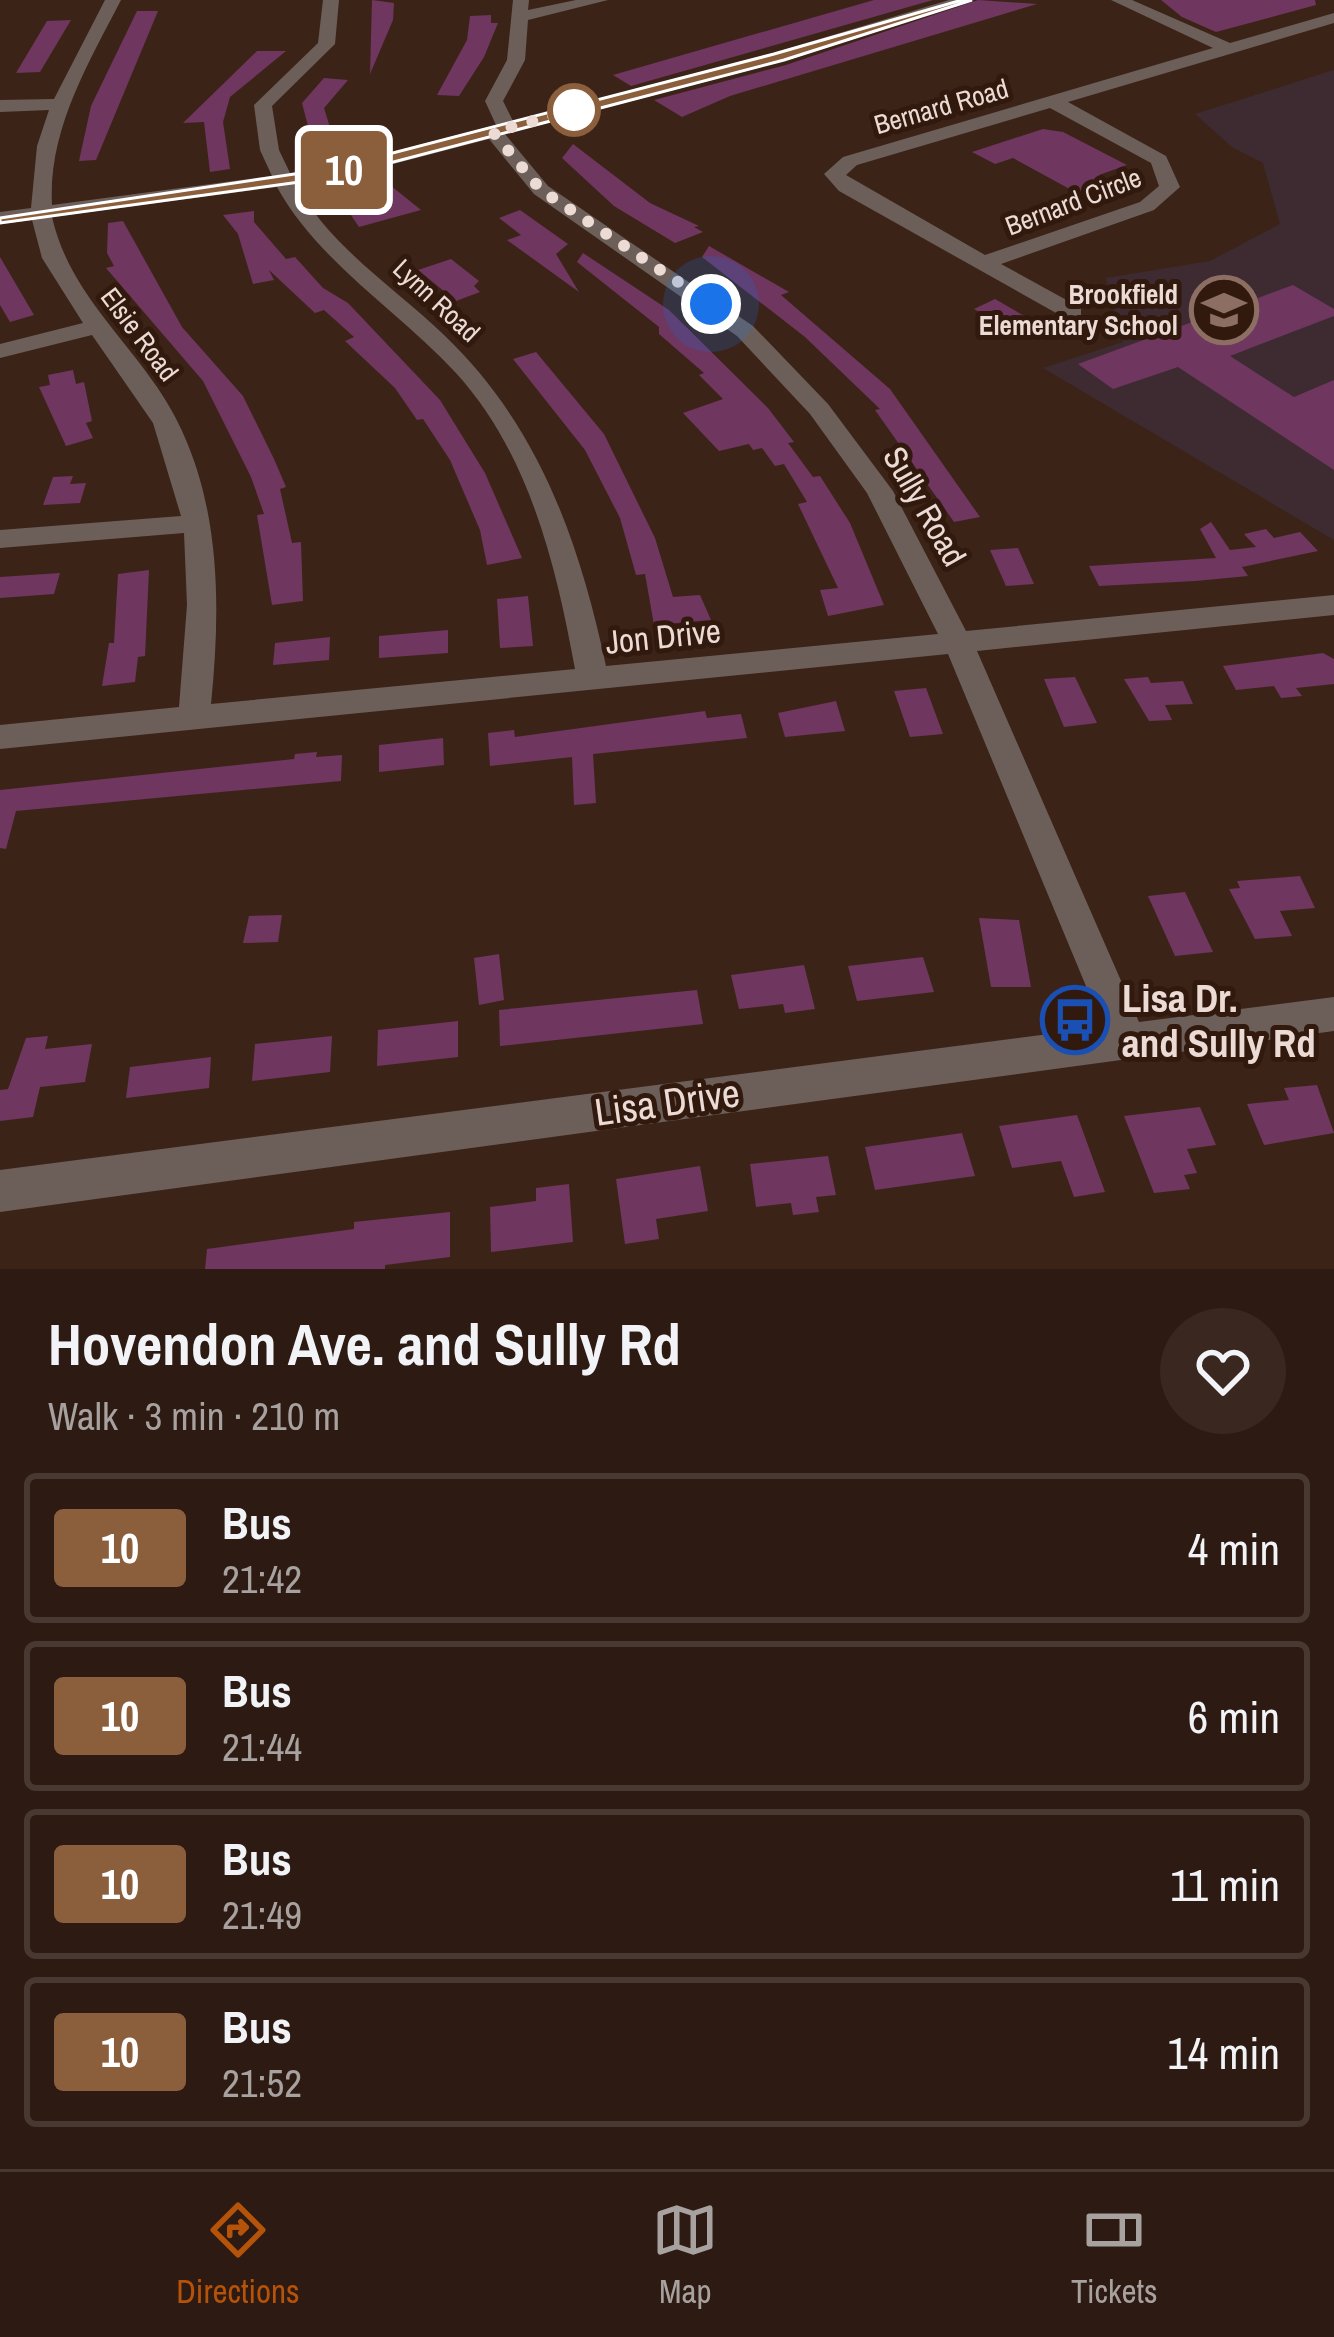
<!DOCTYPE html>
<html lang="en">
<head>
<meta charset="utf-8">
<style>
	body { margin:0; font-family:"Archivo Narrow",sans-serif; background:#392720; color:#f1f3f6; height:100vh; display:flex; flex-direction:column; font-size:45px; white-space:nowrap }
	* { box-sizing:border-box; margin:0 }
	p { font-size:39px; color:#a7a19f }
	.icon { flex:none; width:66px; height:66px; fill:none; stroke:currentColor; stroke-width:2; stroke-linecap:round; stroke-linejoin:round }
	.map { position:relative; height:1269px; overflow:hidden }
	.drawer { display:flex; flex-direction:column; background:#2d1a12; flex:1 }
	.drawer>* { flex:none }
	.badge { padding:0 24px; border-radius:9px; font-size:42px; line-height:78px }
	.you { position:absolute; width:60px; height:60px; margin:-30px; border:9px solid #fff; border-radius:50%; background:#1a73e8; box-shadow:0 0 0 18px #1a73e833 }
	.map>.badge { position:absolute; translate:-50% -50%; box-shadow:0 0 0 6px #fff }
	.round { display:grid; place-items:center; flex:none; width:126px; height:126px; border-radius:63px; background:#392720 }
	.head { display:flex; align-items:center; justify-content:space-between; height:204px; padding:0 48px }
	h1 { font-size:57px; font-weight:700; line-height:90px }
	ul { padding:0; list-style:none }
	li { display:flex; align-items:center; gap:36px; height:150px; margin:0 24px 18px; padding:0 24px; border:6px solid #483832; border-radius:12px }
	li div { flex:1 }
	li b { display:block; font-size:45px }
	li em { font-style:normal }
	li .badge { min-width:132px; font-weight:700; text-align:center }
	.tabs { display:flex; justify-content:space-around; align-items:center; height:168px; border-top:3px solid #483832; background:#2d1a12; font-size:33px; color:#a7a19f }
	.tabs a { display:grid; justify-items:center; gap:6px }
	.tabs .active { color:#b45309 }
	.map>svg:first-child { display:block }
</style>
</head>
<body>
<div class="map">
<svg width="1334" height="1269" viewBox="0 0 1334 1269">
	<rect width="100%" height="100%" fill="#3c2318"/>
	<polygon fill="#3e2b32" points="1334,70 1334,540 1043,368 1123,342 1106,278 1210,261 1280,224 1263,163 1232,147 1195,114"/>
	<g fill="#6f365f">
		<polygon points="372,0 394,3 393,20 370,74"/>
		<polygon points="874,0 933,0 631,86 613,75"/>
		<polygon points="978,0 1037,4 730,96 682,117 654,100 786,65"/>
		<polygon points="1161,0 1315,0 1316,5 1216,32 1182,17"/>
		<polygon points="137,11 158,11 96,160 79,161 91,106"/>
		<polygon points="491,15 491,23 498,23 484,57 459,96 437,95 467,40 470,16"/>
		<polygon points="71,20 40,72 16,73 47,21"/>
		<polygon points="257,51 286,51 230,97 223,122 230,169 210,172 204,122 183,123"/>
		<polygon points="324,78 348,80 324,108 337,150 308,126 302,103"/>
		<polygon points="1043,129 1063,132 1127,165 1099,175 1122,188 1088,199 1013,158 995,164 972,152"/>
		<polygon points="573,144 650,203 699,226 694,227 703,232 675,243 614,206 562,158"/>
		<polygon points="390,185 421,210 359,227 338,196"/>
		<polygon points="520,210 568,244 556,254 579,292 507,240 521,235 499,218"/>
		<polygon points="254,211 254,222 286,259 295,257 323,288 348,303 440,400 485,473 522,558 487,565 480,530 450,460 423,419 417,420 395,388 345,341 354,337 324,310 315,313 269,270 274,280 253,284 238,234 223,215"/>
		<polygon points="123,221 182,327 243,396 274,459 286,487 280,489 292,543 301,542 303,601 272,605 257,515 264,514 251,477 203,381 106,268 114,266 107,253 108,223"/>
		<polygon points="709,246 789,292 781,295 890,389 980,517 954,522 875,410 880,409 805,337 702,257"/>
		<polygon points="583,253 669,310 768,408 794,442 788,443 813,477 820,476 850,523 884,605 828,616 820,590 838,588 798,504 807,502 784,464 775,466 762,448 753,450 749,444 719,451 683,413 723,399 699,375 704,373 659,334 659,327 577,262"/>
		<polygon points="0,257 34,315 10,322 0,305"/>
		<polygon points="451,259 479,281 474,286 480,292 456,301 418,270"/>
		<polygon points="1293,285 1334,309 1334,316 1230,356 1294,397 1334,380 1334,470 1178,367 1113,389 1078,364"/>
		<polygon points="995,299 1040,325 1017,334 974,309"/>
		<polygon points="536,352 604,434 655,538 673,597 700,595 711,620 654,625 645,574 636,575 620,518 585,450 513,359"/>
		<polygon points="73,370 76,384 84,382 92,421 86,423 93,438 66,446 39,387 50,385 48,375"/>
		<polygon points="73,476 70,484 86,483 80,503 43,505 53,477"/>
		<polygon points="1211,522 1230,550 1256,547 1244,534 1266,529 1274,538 1300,532 1318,551 1242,567 1248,576 1196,581 1099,586 1089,566 1216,558 1200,529"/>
		<polygon points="1018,548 1034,584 1006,586 990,550"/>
		<polygon points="149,570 145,656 138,657 135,682 102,686 109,643 114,643 118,574"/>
		<polygon points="60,573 54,594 0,598 0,577"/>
		<polygon points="528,596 533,646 500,648 497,599"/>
		<polygon points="448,630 448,653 379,658 379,636"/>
		<polygon points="330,637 329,660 273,665 275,643"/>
		<polygon points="1323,653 1334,659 1334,684 1296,688 1302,696 1281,698 1274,686 1236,690 1223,666"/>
		<polygon points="1075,677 1097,723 1064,727 1044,679"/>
		<polygon points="1148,677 1151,683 1183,681 1193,704 1165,705 1172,720 1149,721 1124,679"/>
		<polygon points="926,688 943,734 910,737 894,691"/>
		<polygon points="836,701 845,731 785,737 778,713"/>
		<polygon points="705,711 707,718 741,714 747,738 593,754 596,803 574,805 572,757 490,766 488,733 514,730 515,737"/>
		<polygon points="443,738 444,765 379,772 379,745"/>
		<polygon points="317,752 316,757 342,755 341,781 16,811 6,849 0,848 0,790 294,759 295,754"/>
		<polygon points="1300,876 1315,908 1280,911 1292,936 1255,939 1229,889 1240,888 1237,881"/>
		<polygon points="1185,892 1213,952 1175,956 1148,896"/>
		<polygon points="282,915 278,942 243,943 249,916"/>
		<polygon points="979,918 1019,920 1031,987 991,987"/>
		<polygon points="499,954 504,1000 479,1005 474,958"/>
		<polygon points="923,957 934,992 857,1001 848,966"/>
		<polygon points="804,965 815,1009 785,1013 783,1004 739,1009 731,975"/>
		<polygon points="697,990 703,1024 500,1046 499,1010"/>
		<polygon points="458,1021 458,1057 377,1066 378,1030"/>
		<polygon points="48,1036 45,1049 92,1044 85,1082 40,1087 33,1117 0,1121 0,1090 8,1089 26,1038"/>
		<polygon points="332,1036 330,1072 252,1081 255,1044"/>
		<polygon points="211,1057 209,1088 126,1098 130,1067"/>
		<polygon points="1317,1085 1334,1133 1264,1145 1247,1104 1289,1100 1284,1088"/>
		<polygon points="1200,1107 1216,1145 1187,1149 1197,1173 1184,1175 1190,1189 1154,1193 1124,1116"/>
		<polygon points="1077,1115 1105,1192 1074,1197 1061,1161 1012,1168 999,1126"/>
		<polygon points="962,1133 975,1176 875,1190 865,1147"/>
		<polygon points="828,1156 836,1195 816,1197 819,1212 793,1215 791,1203 756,1207 750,1164"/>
		<polygon points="700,1166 708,1211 656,1219 659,1239 625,1244 616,1179"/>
		<polygon points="569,1184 573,1242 491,1252 490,1207 536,1201 536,1188"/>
		<polygon points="450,1212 450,1257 385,1265 385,1269 205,1269 207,1249 354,1229 354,1222"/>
	</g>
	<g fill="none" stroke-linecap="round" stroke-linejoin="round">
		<g fill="#6c5f59" fill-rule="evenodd">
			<path d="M105,0H121C88,64 48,130 52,205L272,176L260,150L254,105L318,43L323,0H339L335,44L272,106L279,150L290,173L335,167L496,125L485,101L507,60L513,0H529L528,10L576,0H608L528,20L525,60L503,101L513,121L773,53L949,0H974L785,61L505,134L548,186L753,326L828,404L893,491L966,631L1334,595V615L977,651L1139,1022L1334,997V1031L0,1212V1170L1103,1027L948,654L0,749V725L179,707L187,605L184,533L0,548V530L181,516L153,423L92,335L0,358V344L83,323L42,258L32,220L0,224V212L31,208L37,146L49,110L0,112V100L54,99ZM489,139L534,194L737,336L810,414L867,493L938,634L606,666C579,540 538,424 443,334C394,287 329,246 296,184L336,179ZM277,187C319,263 398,310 456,373C529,453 556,565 575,669L211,704C222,596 221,480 157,387C118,330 68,287 52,217Z"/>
			<path d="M1111,0H1132L1230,43L1334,13V23L1068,102L1166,156L1180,187L1154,210L1001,264L1081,308V318H1065L839,191L824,174L843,157L1213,48ZM1050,108L1151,163L1159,186L1140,202L985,255L846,175L857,165Z"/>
		</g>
	</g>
	<polygon fill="#8b5e3c" stroke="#fff" stroke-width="3" points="962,0 972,0 784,60 336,177 0,223 0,218 335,168 774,54"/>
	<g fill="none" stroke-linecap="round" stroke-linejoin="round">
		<polyline stroke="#ecdbd4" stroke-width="12" stroke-dasharray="0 21.6" points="574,110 493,132 541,190 711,304"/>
	</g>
	<defs>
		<g id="school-ring" transform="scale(3.45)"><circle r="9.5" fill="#31190e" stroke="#8d6e63" stroke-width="1.5"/><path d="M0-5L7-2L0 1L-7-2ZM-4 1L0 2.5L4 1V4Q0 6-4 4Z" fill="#8d6e63"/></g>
		<g id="bus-ring" transform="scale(3.45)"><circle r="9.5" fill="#31190e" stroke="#1a4fb4" stroke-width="1.5"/><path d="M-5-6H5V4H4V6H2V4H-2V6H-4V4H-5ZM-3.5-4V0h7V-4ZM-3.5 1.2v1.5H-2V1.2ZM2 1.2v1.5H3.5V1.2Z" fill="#1a4fb4"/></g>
	</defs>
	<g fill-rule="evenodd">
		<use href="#school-ring" x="1224" y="310"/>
		<use href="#bus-ring" x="1075" y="1020"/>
	</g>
	<circle fill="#fff" stroke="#8b5e3c" stroke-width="6" cx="574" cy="110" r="24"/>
	<g text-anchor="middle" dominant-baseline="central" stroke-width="10" stroke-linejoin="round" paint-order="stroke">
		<g font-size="27" fill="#ecdbd4" stroke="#31190e">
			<text transform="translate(941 106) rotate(-16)">Bernard Road</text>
			<text transform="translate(1073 201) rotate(-21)">Bernard Circle</text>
			<text transform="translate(437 300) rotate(43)">Lynn Road</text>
			<text transform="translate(140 334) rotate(53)">Elsie Road</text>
		</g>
		<g font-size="27" font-weight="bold" fill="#ecdbd4" stroke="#31190e" text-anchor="end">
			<text x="1178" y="294">Brookfield<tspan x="1178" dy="31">Elementary School</tspan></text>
		</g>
		<g font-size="33" fill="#ecdbd4" stroke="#31190e">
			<text transform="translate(925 506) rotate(60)">Sully Road</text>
			<text transform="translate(663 636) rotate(-6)">Jon Drive</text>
		</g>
		<g font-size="39" font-weight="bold" fill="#ecdbd4" stroke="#31190e" text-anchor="start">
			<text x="1122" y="998">Lisa Dr.<tspan x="1122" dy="45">and Sully Rd</tspan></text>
		</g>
		<g font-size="39" fill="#ecdbd4" stroke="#31190e">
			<text transform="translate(667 1102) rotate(-8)">Lisa Drive</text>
		</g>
	</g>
</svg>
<div class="you" style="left:711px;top:304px"></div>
<b class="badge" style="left:344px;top:170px;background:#8b5e3c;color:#fff">10</b>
</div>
<section class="drawer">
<div class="head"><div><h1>Hovendon Ave. and Sully Rd</h1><p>Walk · 3 min · 210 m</p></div><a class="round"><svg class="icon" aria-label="heart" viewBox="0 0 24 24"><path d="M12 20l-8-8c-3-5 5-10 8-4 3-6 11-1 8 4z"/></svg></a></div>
<ul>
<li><span class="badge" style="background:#8b5e3c;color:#fff">10</span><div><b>Bus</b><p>21:42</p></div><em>4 min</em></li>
<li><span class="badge" style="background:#8b5e3c;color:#fff">10</span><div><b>Bus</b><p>21:44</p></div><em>6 min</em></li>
<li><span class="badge" style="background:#8b5e3c;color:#fff">10</span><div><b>Bus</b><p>21:49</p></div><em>11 min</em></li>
<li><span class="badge" style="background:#8b5e3c;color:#fff">10</span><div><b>Bus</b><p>21:52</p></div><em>14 min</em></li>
</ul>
</section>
<nav class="tabs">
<a class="active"><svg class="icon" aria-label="directions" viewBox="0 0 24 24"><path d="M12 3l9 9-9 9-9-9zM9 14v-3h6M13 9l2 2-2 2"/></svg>Directions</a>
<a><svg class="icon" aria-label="map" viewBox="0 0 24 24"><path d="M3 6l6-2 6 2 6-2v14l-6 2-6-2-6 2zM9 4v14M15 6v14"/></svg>Map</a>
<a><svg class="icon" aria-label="tickets" viewBox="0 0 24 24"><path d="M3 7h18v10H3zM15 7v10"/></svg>Tickets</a>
</nav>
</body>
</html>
